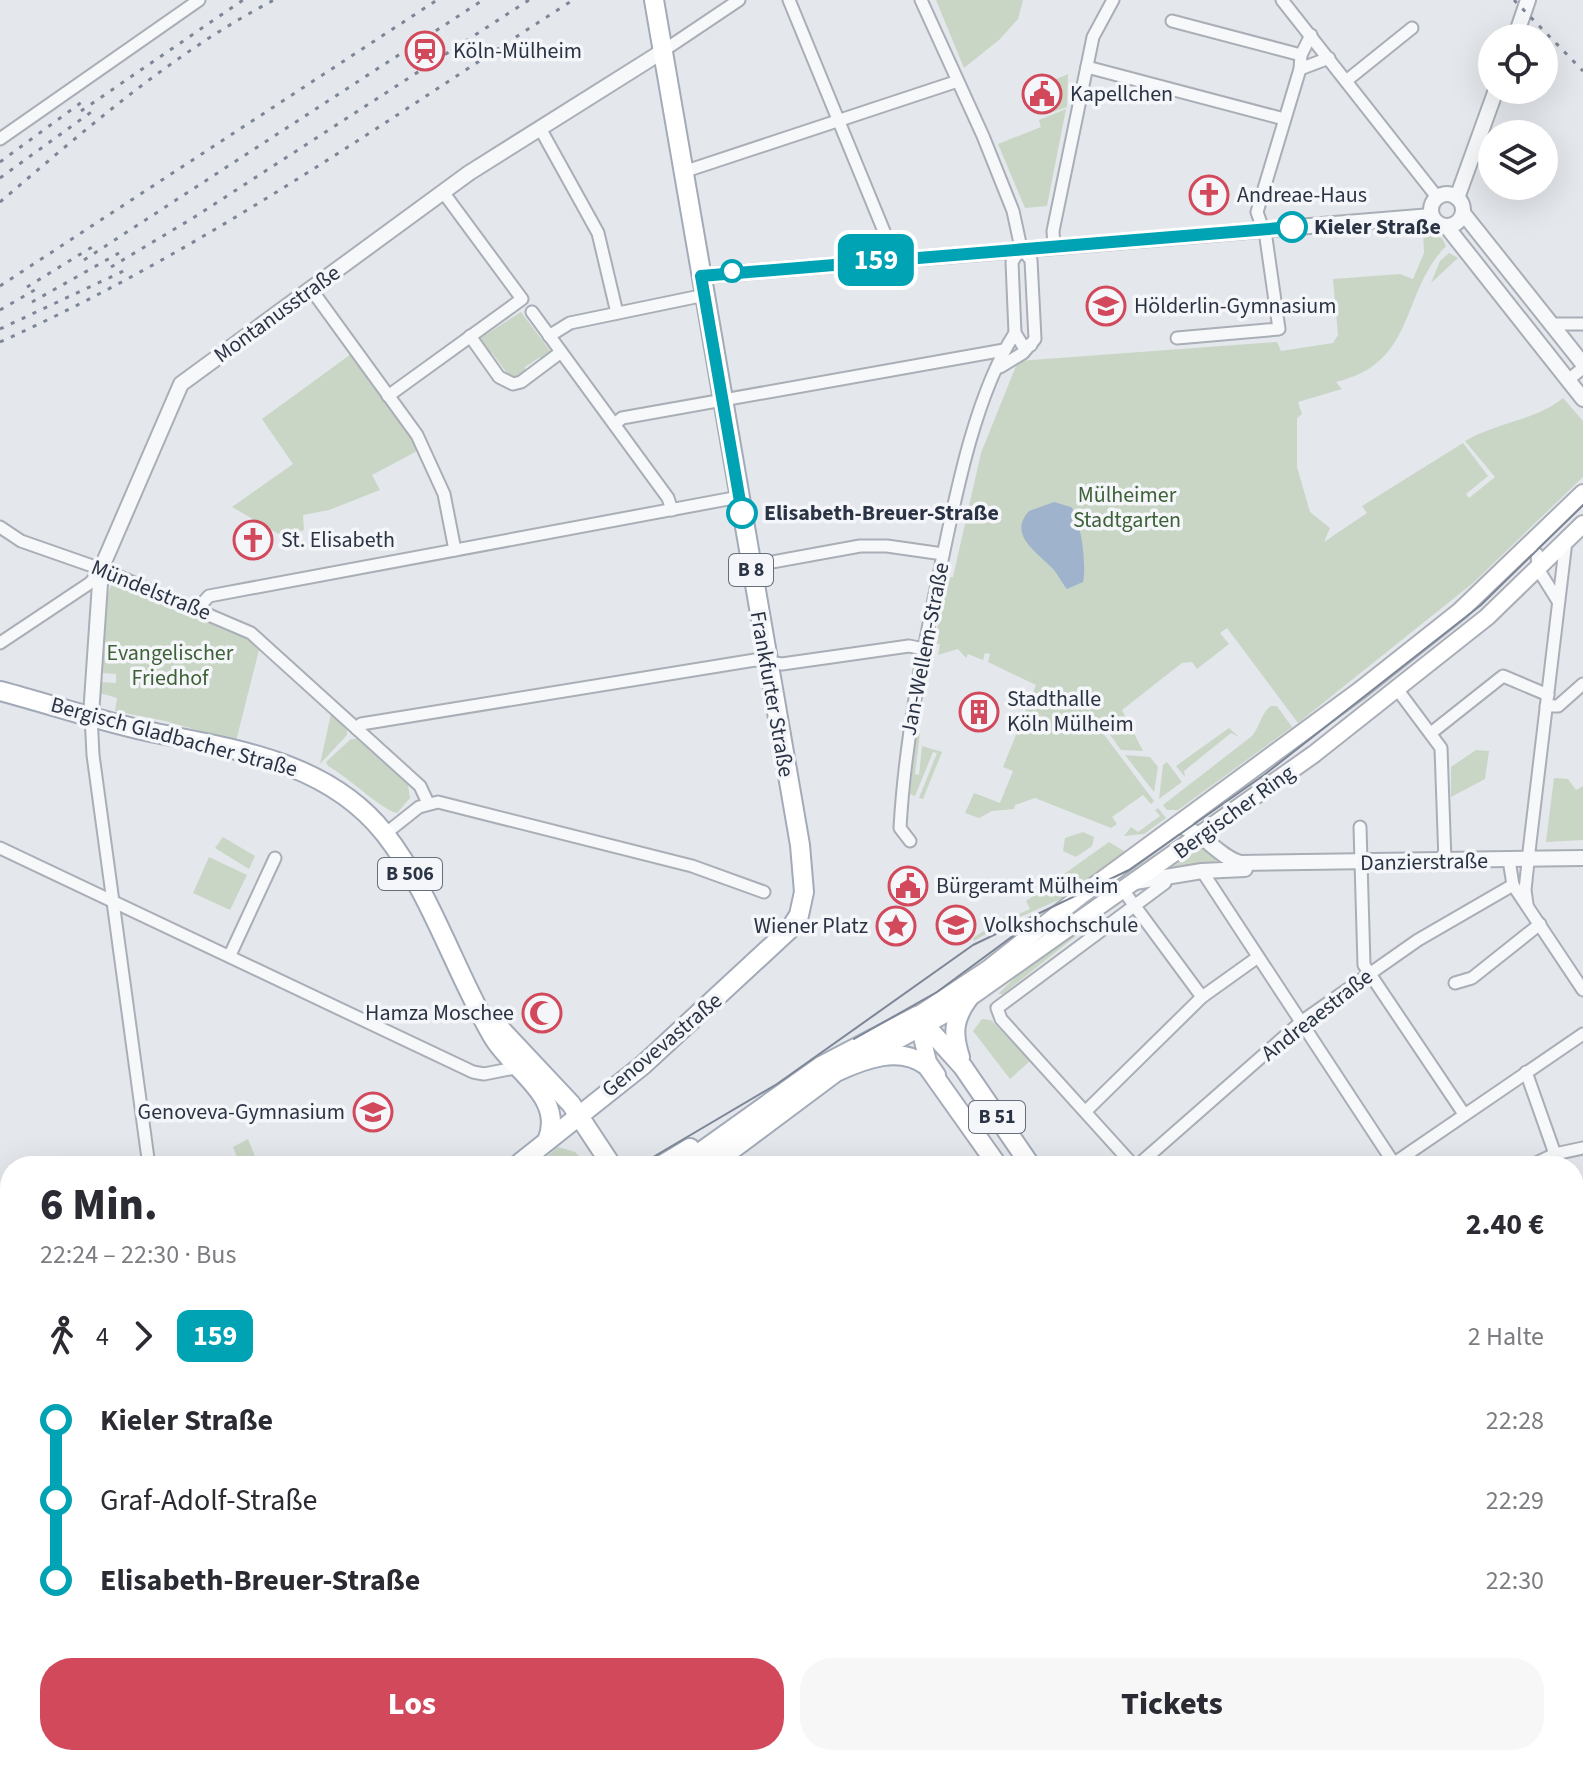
<!DOCTYPE html>
<html lang="de">
<head>
<meta charset="utf-8">
<style>
	body { margin:0; font-family:"Source Sans 3",sans-serif; background:#f7f7f7; color:#2b2b33; height:100vh; display:flex; flex-direction:column; font-size:30px; white-space:nowrap }
	* { box-sizing:border-box; margin:0 }
	p { font-size:26px; color:#7c7c81 }
	.icon { flex:none; width:44px; height:44px; fill:none; stroke:currentColor; stroke-width:2; stroke-linecap:round; stroke-linejoin:round }
	.map { position:relative; flex:1; overflow:hidden }
	.drawer { position:absolute; left:0px; top:1156px; width:1584px; height:610px; display:flex; flex-direction:column; background:#fff; border-radius:32px 32px 0 0; box-shadow:0 8px 32px #0002 }
	.drawer>* { flex:none }
	.badge { padding:0 16px; border-radius:12px; font-size:28px; line-height:52px }
	.controls { position:absolute; left:1478px; top:24px; display:grid; gap:16px }
	.controls a { display:grid; place-items:center; width:80px; height:80px; border-radius:50%; background:#fff; box-shadow:0 8px 32px #0002; font-size:40px }
	.map>.badge { position:absolute; translate:-50% -50%; box-shadow:0 0 0 4px #fff }
	.legs { display:flex; align-items:center; gap:12px; height:88px; padding:0 40px; font-size:26px }
	.legs p { margin-inline-start:auto }
	.overview { display:flex; align-items:center; justify-content:space-between; height:136px; padding:0 40px }
	h1 { font-size:44px; font-weight:800; line-height:60px }
	.button { display:flex; gap:16px; margin-top:auto; padding:16px 40px }
	.button a { flex:1; height:92px; border-radius:32px; background:#d1495b; color:#fff; font-size:32px; font-weight:800; line-height:92px; text-align:center }
	.button a+a { background:#f7f7f7; color:#2b2b33 }
	ul { padding:0 40px; list-style:none }
	li { display:flex; align-items:center; gap:28px; height:80px; font-size:30px }
	li i { display:grid; place-items:center; width:12px; height:100%; margin:0 10px; background:currentColor }
	li i::after { content:''; width:20px; height:20px; margin:-10px; border:6px solid; border-radius:50%; background:#fff }
	li p { margin-inline-start:auto }
	li:first-child i { background:linear-gradient(#0000 50%,currentColor 0) }
	li:last-child i { background:linear-gradient(currentColor 50%,#0000 0) }
	.map>svg:first-child { display:block }
</style>
</head>
<body>
<div class="map">
<svg width="1583" height="1765" viewBox="0 0 1583 1765">
	<rect width="100%" height="100%" fill="#e4e7ec"/>
	<g fill="#c9d6c5">
		<polygon points="936,0 1023,0 1018,19 999,40 964,68"/>
		<polygon points="1068,74 1067,107 1047,114 1045,109 1054,101 1050,82"/>
		<polygon points="1066,109 1047,206 1025,208 998,144 1041,127 1039,120"/>
		<path d="M1423,231L1442,238L1446,246C1400,293 1417,363 1336,382L1342,389L1298,402L1302,414L1297,418V467L1310,512L1330,528L1324,542L1367,513L1362,506L1463,443L1488,476L1466,494L1469,498L1495,477L1465,441C1497,422 1535,421 1563,398L1583,421V477L1473,583L1298,723L1227,628L1220,633L1229,644L1197,669L1192,662L1182,663L1122,710L1143,751L1121,750L1103,725L1099,728L1154,801L1151,804L1143,795L1112,817L1117,824L1111,828L1035,798L1015,805L1014,809L992,811L979,818L965,813L974,793L1000,803L1013,771L1003,767L1036,685L988,662L990,654L985,653L983,660L968,654L966,658L958,649L938,655L940,644H934L947,578L953,577L981,453L1018,361L1277,342L1281,351L1333,343L1338,335L1333,279L1400,274L1413,279L1424,253Z"/>
		<polygon points="1449,253 1458,258 1431,283 1440,261"/>
		<polygon points="521,312 554,356 540,366 540,357 525,367 526,377 512,380 492,353 486,353 479,339"/>
		<polygon points="351,354 419,450 372,475 380,490 329,510 303,515 304,530 284,537 232,507 293,464 262,419"/>
		<polygon points="112,583 247,639 259,650 236,741 165,721 115,711 117,698 100,693 100,682 116,683 116,674 101,673 107,596"/>
		<path d="M1271,706H1277L1292,727L1178,810H1167L1163,805L1252,736C1260,726 1261,713 1271,706Z"/>
		<polygon points="331,714 347,730 347,735 320,764"/>
		<polygon points="1229,728 1239,737 1231,733 1184,771 1185,777 1176,766"/>
		<polygon points="916,732 920,733 915,774 919,775 922,746 942,752 923,799 919,798 937,753 933,752 915,796 910,794"/>
		<path d="M351,739H357L408,785L410,798L397,813C383,811 347,776 328,766L326,762Z"/>
		<polygon points="1476,750 1489,751 1485,779 1451,797 1451,767"/>
		<polygon points="1125,755 1150,757 1158,767 1154,792"/>
		<polygon points="1167,762 1182,782 1159,799 1163,765"/>
		<polygon points="1554,778 1568,779 1576,790 1583,786 1583,840 1546,842"/>
		<polygon points="1158,808 1166,818 1144,834 1124,836 1131,827 1138,832 1160,816 1155,810"/>
		<polygon points="1083,832 1094,837 1092,846 1076,857 1063,851 1065,838"/>
		<polygon points="223,837 255,856 249,869 215,848"/>
		<polygon points="1109,842 1127,853 1079,891 1002,925 974,941 973,938 1006,916 1008,919 1030,909 1026,901"/>
		<polygon points="1201,847 1217,857 1214,866 1168,870"/>
		<polygon points="209,857 247,875 230,910 193,893"/>
		<polygon points="1110,909 1003,994 998,994 1022,971"/>
		<polygon points="982,1019 991,1020 1030,1061 1010,1079 973,1031"/>
		<polygon points="248,1139 259,1166 240,1166 233,1147"/>
		<polygon points="558,1147 575,1152 589,1166 535,1166"/>
	</g>
	<g fill="#9fb4cc">
		<path d="M1054,502L1071,507C1081,518 1087,568 1083,582L1067,589C1061,582 1058,574 1052,568C1038,553 1007,535 1029,511Z"/>
		<polygon points="1583,1403 1583,1765 1064,1765 1076,1756 1574,1756 1574,1408"/>
	</g>
	<g fill="none" stroke-linecap="round" stroke-linejoin="round">
		<g stroke="#a9aeb7" stroke-width="15">
			<g id="minor">
				<polyline points="789,0 895,258"/>
				<polyline points="921,0 983,136 1013,211 1021,248 1031,260 1035,339 1023,353 1000,367"/>
				<polyline points="1282,0 1437,197"/>
				<polyline points="1172,21 1301,55"/>
				<polyline points="663,51 739,0"/>
				<polyline points="1087,67 1284,119"/>
				<polyline points="1300,69 1329,58"/>
				<polyline points="1346,81 1412,28"/>
				<polyline points="541,130 598,233 617,313"/>
				<polyline points="0,139 199,0"/>
				<polyline points="683,172 955,82"/>
				<polyline points="1054,246 1053,231 1093,37 1113,0"/>
				<polyline points="1021,248 1012,262 1015,333 1023,346 1031,345"/>
				<polyline points="311,289 417,435 444,494 455,550"/>
				<polyline points="532,312 668,498 672,510"/>
				<polyline points="1551,324 1583,324"/>
				<polyline points="470,336 499,377 513,384 521,382 561,352"/>
				<polyline points="549,336 570,323 705,295"/>
				<polyline points="1177,338 1279,329 1266,238 1257,212 1300,69 1301,55 1311,35"/>
				<polyline points="1568,380 1583,368"/>
				<polyline points="388,396 522,299 443,192"/>
				<polyline points="615,424 622,418 1004,350"/>
				<polyline points="0,527 21,541 101,569 251,633 420,786 428,803"/>
				<polyline points="1537,554 1538,569 1558,601"/>
				<polyline points="750,566 860,546 887,546 943,554"/>
				<polyline points="198,608 209,596 739,497"/>
				<polyline points="0,643 90,583 101,570"/>
				<polyline points="1397,689 1441,748 1445,861"/>
				<polyline points="1546,706 1558,706 1583,684"/>
				<polyline points="91,715 93,755 149,1166"/>
				<polyline points="357,729 361,724 755,660 782,664 909,646 924,649"/>
				<polyline points="1431,733 1503,676 1548,695"/>
				<polyline points="1360,827 1364,965 1464,1114"/>
				<polyline points="385,834 419,807 438,802 692,866 764,892"/>
				<path d="M910,841L900,828C905,740 922,656 940,570C955,498 975,394 1015,333"/>
				<polyline points="0,848 473,1072 484,1074 515,1068"/>
				<polyline points="1509,860 1513,885 1583,990"/>
				<polyline points="1202,871 1393,1162"/>
				<polyline points="1123,890 1202,997"/>
				<polyline points="1527,904 1525,890 1530,843 1566,541"/>
				<polyline points="230,955 275,858"/>
				<polyline points="1455,983 1472,978 1540,924"/>
				<polyline points="1526,1072 1555,1154"/>
				<polyline points="1086,1111 1202,997 1258,957"/>
				<polyline points="728,1153 739,1166"/>
				<polyline points="907,1166 908,1166"/>
				<polyline points="1134,1166 1001,1019 997,1008 1165,883 1163,877"/>
				<polyline points="1137,1166 1301,1022 1418,940 1513,885"/>
				<polyline points="1390,1166 1583,1034"/>
				<polyline points="1530,1166 1555,1154 1583,1148"/>
				<polyline points="0,1359 10,1353"/>
				<polyline points="0,1731 10,1743"/>
				<polyline points="20,1756 27,1765"/>
				<polyline points="484,1756 492,1765"/>
				<polyline points="629,1756 638,1765"/>
				<polyline points="925,1756 934,1765"/>
				<polyline points="408,1765 419,1756"/>
				<polyline points="641,1765 653,1756"/>
			</g>
		</g>
		<g stroke="#a9aeb7" stroke-width="18">
			<g id="tertiary">
				<polyline points="1515,38 1528,0"/>
				<circle cx="1447" cy="210" r="16"/>
				<polyline points="1457,198 1496,90"/>
				<polyline points="1463,213 1583,364"/>
				<polyline points="1447,227 1583,399"/>
				<polyline points="701,276 1431,216"/>
				<polyline points="91,715 101,569 181,384 469,173 663,51"/>
				<path d="M1176,825C1203,830 1215,855 1240,863L1583,858"/>
				<polyline points="1135,882 1202,871 1245,869"/>
				<polyline points="1574,1276 1583,1268"/>
				<polyline points="836,1765 842,1756"/>
			</g>
		</g>
		<g stroke="#a9aeb7" stroke-width="20">
			<g id="secondary">
				<polyline points="865,1058 951,1011 1314,754 1487,617 1583,524"/>
				<polyline points="937,1075 928,1062 917,1016 988,969 1083,894 1359,691 1460,611 1583,493"/>
				<polyline points="0,1600 10,1599"/>
				<polyline points="1407,1756 1412,1765"/>
			</g>
		</g>
		<g stroke="#a3abb8" stroke-width="22">
			<g id="primary">
				<path d="M0,691C49,704 97,720 146,731C232,749 327,760 385,834C431,893 455,972 493,1037C513,1071 566,1097 547,1141"/>
				<polyline points="496,1024 571,1104 612,1166"/>
				<path d="M960,1057C952,1033 954,1018 968,999"/>
				<polyline points="516,1166 643,1065 790,929 799,915 804,892 800,845 654,0"/>
				<polyline points="660,1166 690,1148"/>
				<polyline points="681,1166 821,1066 917,1016 963,1067 1031,1166"/>
				<path d="M710,1166L836,1072C864,1059 900,1045 927,1066L998,1166"/>
				<polyline points="1388,1756 1394,1765"/>
				<polyline points="125,1765 132,1756"/>
				<polyline points="149,1765 155,1756"/>
			</g>
		</g>
		<use href="#minor" stroke="#f7f8fa" stroke-width="11"/>
		<use href="#tertiary" stroke="#f7f8fa" stroke-width="14"/>
		<use href="#secondary" stroke="#fff" stroke-width="16"/>
		<use href="#primary" stroke="#fff" stroke-width="18"/>
		<g stroke="#7d8696" stroke-width="2">
			<polyline points="854,1039 937,992 1021,930"/>
			<polyline points="638,1166 777,1084 973,945 1129,870 1264,775 1481,605 1583,505"/>
			<polyline points="0,1586 10,1584"/>
			<polyline points="1393,1756 1399,1765"/>
		</g>
		<g stroke="#7d8696" stroke-width="3" stroke-dasharray="4 8" stroke-linecap="butt">
			<polyline points="1514,0 1583,71"/>
			<polyline points="81,111 243,0"/>
			<polyline points="0,162 86,99"/>
			<polyline points="0,178 94,110"/>
			<path d="M0,202C86,129 174,52 274,0"/>
			<polyline points="84,260 483,0"/>
			<polyline points="111,267 193,218 529,0"/>
			<polyline points="0,286 437,0"/>
			<polyline points="27,287 92,247"/>
			<polyline points="32,302 119,253"/>
			<polyline points="0,310 40,287"/>
			<polyline points="0,329 130,268"/>
			<path d="M0,342C205,250 385,121 573,0"/>
		</g>
	</g>
	<g fill="none" stroke-linecap="round" stroke-linejoin="round">
		<g stroke="#fff" stroke-width="18">
			<polyline id="line-1" points="742,513 701,276 1292,227"/>
		</g>
		<use href="#line-1" stroke="#00a3b4" stroke-width="12"/>
	</g>
	<defs>
		<g id="station-ring" transform="scale(2)"><circle r="9.5" fill="#f4f6f9" stroke="#d1495b" stroke-width="1.5"/><path d="M-3-6H3Q5-6 5-4V2Q5 4 3 4L4.5 6H3L1.5 4h-3L-3 6H-4.5L-3 4Q-5 4-5 2V-4Q-5-6-3-6ZM-3.5-4v3h7v-3ZM-3.5 1v1.5H-2V1ZM2 1v1.5H3.5V1Z" fill="#d1495b"/></g>
		<g id="civic-ring" transform="scale(2)"><circle r="9.5" fill="#f4f6f9" stroke="#d1495b" stroke-width="1.5"/><path d="M-.6-6.5H3V-4.5H.6V-3L4-1V1h2V6H-6V1h2V-1L-.6-3ZM-1.2 2.5V6h2.4V2.5Z" fill="#d1495b"/></g>
		<g id="church-ring" transform="scale(2)"><circle r="9.5" fill="#f4f6f9" stroke="#d1495b" stroke-width="1.5"/><path d="M-1.2-6h2.4v3.5h3.3v2.4h-3.3V6h-2.4V-.1h-3.3v-2.4h3.3Z" fill="#d1495b"/></g>
		<g id="school-ring" transform="scale(2)"><circle r="9.5" fill="#f4f6f9" stroke="#d1495b" stroke-width="1.5"/><path d="M0-5L7-2L0 1L-7-2ZM-4 1L0 2.5L4 1V4Q0 6-4 4Z" fill="#d1495b"/></g>
		<g id="building-ring" transform="scale(2)"><circle r="9.5" fill="#f4f6f9" stroke="#d1495b" stroke-width="1.5"/><path d="M-4-6H4V6H1V3H-1V6H-4ZM-2.5-4.3h1.7v1.8h-1.7ZM.8-4.3h1.7v1.8H.8ZM-2.5-1h1.7V.8h-1.7ZM.8-1h1.7V.8H.8Z" fill="#d1495b"/></g>
		<g id="university-ring" transform="scale(2)"><circle r="9.5" fill="#f4f6f9" stroke="#d1495b" stroke-width="1.5"/><path d="M0-5L7-2L0 1L-7-2ZM-4 1L0 2.5L4 1V4Q0 6-4 4Z" fill="#d1495b"/></g>
		<g id="sight-ring" transform="scale(2)"><circle r="9.5" fill="#f4f6f9" stroke="#d1495b" stroke-width="1.5"/><path d="M0-6L1.8-2.2L6-1.7L2.9 1.2L3.7 5.4L0 3.3L-3.7 5.4L-2.9 1.2L-6-1.7L-1.8-2.2Z" fill="#d1495b"/></g>
		<g id="mosque-ring" transform="scale(2)"><circle r="9.5" fill="#f4f6f9" stroke="#d1495b" stroke-width="1.5"/><path d="M3.5-4.9A6 6 0 1 0 3.5 4.9A5 5 0 1 1 3.5-4.9Z" fill="#d1495b"/></g>
	</defs>
	<g fill-rule="evenodd">
		<use href="#station-ring" x="425" y="51"/>
		<use href="#civic-ring" x="1042" y="94"/>
		<use href="#church-ring" x="1209" y="195"/>
		<use href="#school-ring" x="1106" y="306"/>
		<use href="#church-ring" x="253" y="540"/>
		<use href="#building-ring" x="979" y="712"/>
		<use href="#civic-ring" x="908" y="886"/>
		<use href="#university-ring" x="956" y="925"/>
		<use href="#sight-ring" x="896" y="926"/>
		<use href="#mosque-ring" x="542" y="1013"/>
		<use href="#school-ring" x="373" y="1112"/>
	</g>
	<g fill="#fff" stroke="#00a3b4" stroke-width="4">
		<circle cx="1292" cy="227" r="14"/>
		<circle cx="732" cy="271" r="10"/>
		<circle cx="742" cy="513" r="14"/>
	</g>
	<g text-anchor="middle" dominant-baseline="central" stroke-width="7" stroke-linejoin="round" paint-order="stroke">
		<g fill="#f4f6f9" stroke="#676e7b" stroke-width="2">
			<rect x="729" y="554" width="44" height="32" rx="6"/>
			<rect x="378" y="858" width="64" height="32" rx="6"/>
			<rect x="969" y="1101" width="56" height="32" rx="6"/>
		</g>
		<g font-size="20" font-weight="bold" fill="#2b3445">
			<text x="751" y="570">B 8</text>
			<text x="410" y="874">B 506</text>
			<text x="997" y="1117">B 51</text>
		</g>
		<g font-size="22" fill="#2b3445" stroke="#f4f6f9" text-anchor="start">
			<text x="453" y="51">Köln-Mülheim</text>
			<text x="1070" y="94">Kapellchen</text>
			<text x="1237" y="195">Andreae-Haus</text>
			<text x="1134" y="306">Hölderlin-Gymnasium</text>
			<text x="281" y="540">St. Elisabeth</text>
			<text x="1007" y="699">Stadthalle<tspan x="1007" dy="25">Köln Mülheim</tspan></text>
			<text x="936" y="886">Bürgeramt Mülheim</text>
			<text x="984" y="925">Volkshochschule</text>
			<text x="868" y="926" text-anchor="end">Wiener Platz</text>
			<text x="514" y="1013" text-anchor="end">Hamza Moschee</text>
			<text x="345" y="1112" text-anchor="end">Genoveva-Gymnasium</text>
		</g>
		<g font-size="22" font-weight="bold" fill="#2b3445" stroke="#f4f6f9" text-anchor="start">
			<text x="1314" y="227">Kieler Straße</text>
			<text x="764" y="513">Elisabeth-Breuer-Straße</text>
		</g>
		<g font-size="22" fill="#2b3445" stroke="#f4f6f9">
			<text transform="translate(277 314) rotate(-36)">Montanusstraße</text>
			<text transform="translate(151 590) rotate(22)">Mündelstraße</text>
			<text transform="translate(925 649) rotate(-79)">Jan-Wellem-Straße</text>
			<text transform="translate(772 694) rotate(80)">Frankfurter Straße</text>
			<text transform="translate(174 737) rotate(15)">Bergisch Gladbacher Straße</text>
			<text transform="translate(1234 812) rotate(-36)">Bergischer Ring</text>
			<text transform="translate(1424 862) rotate(-1)">Danzierstraße</text>
			<text transform="translate(1317 1015) rotate(-38)">Andreaestraße</text>
			<text transform="translate(662 1045) rotate(-40)">Genovevastraße</text>
		</g>
		<g font-size="22" fill="#3f6138" stroke="#f4f6f9">
			<text x="1127" y="495">Mülheimer<tspan x="1127" dy="25">Stadtgarten</tspan></text>
			<text x="170" y="653">Evangelischer<tspan x="170" dy="25">Friedhof</tspan></text>
		</g>
	</g>
</svg>
<div class="controls">
<a><svg class="icon" aria-label="locate" viewBox="0 0 24 24"><circle cx="12" cy="12" r="6"/><path d="M12 2v4M12 18v4M2 12h4M18 12h4"/></svg></a>
<a><svg class="icon" aria-label="layers" viewBox="0 0 24 24"><path d="M12 4l9 5-9 5-9-5zM3 14l9 5 9-5"/></svg></a>
</div>
<b class="badge" style="left:876px;top:260px;background:#00a3b4;color:#fff">159</b>
<section class="drawer">
<div class="overview"><div><h1>6 Min.</h1><p>22:24 – 22:30 · Bus</p></div><b>2.40 €</b></div>
<div class="legs"><svg class="icon" aria-label="walk" viewBox="0 0 24 24"><circle cx="13" cy="4" r="2"/><path d="M13 8l-2 6 4 7M11 14l-3 7M7 12l3-4h3l4 4"/></svg>4<svg class="icon" aria-label="forward" viewBox="0 0 24 24"><path d="M9 5l7 7-7 7"/></svg><b class="badge" style="background:#00a3b4;color:#fff">159</b><p>2 Halte</p></div>
<ul>
<li><i style="color:#00a3b4"></i><b>Kieler Straße</b><p>22:28</p></li>
<li><i style="color:#00a3b4"></i><span>Graf-Adolf-Straße</span><p>22:29</p></li>
<li><i style="color:#00a3b4"></i><b>Elisabeth-Breuer-Straße</b><p>22:30</p></li>
</ul>
<div class="button"><a>Los</a><a>Tickets</a></div>
</section>
</div>
</body>
</html>
